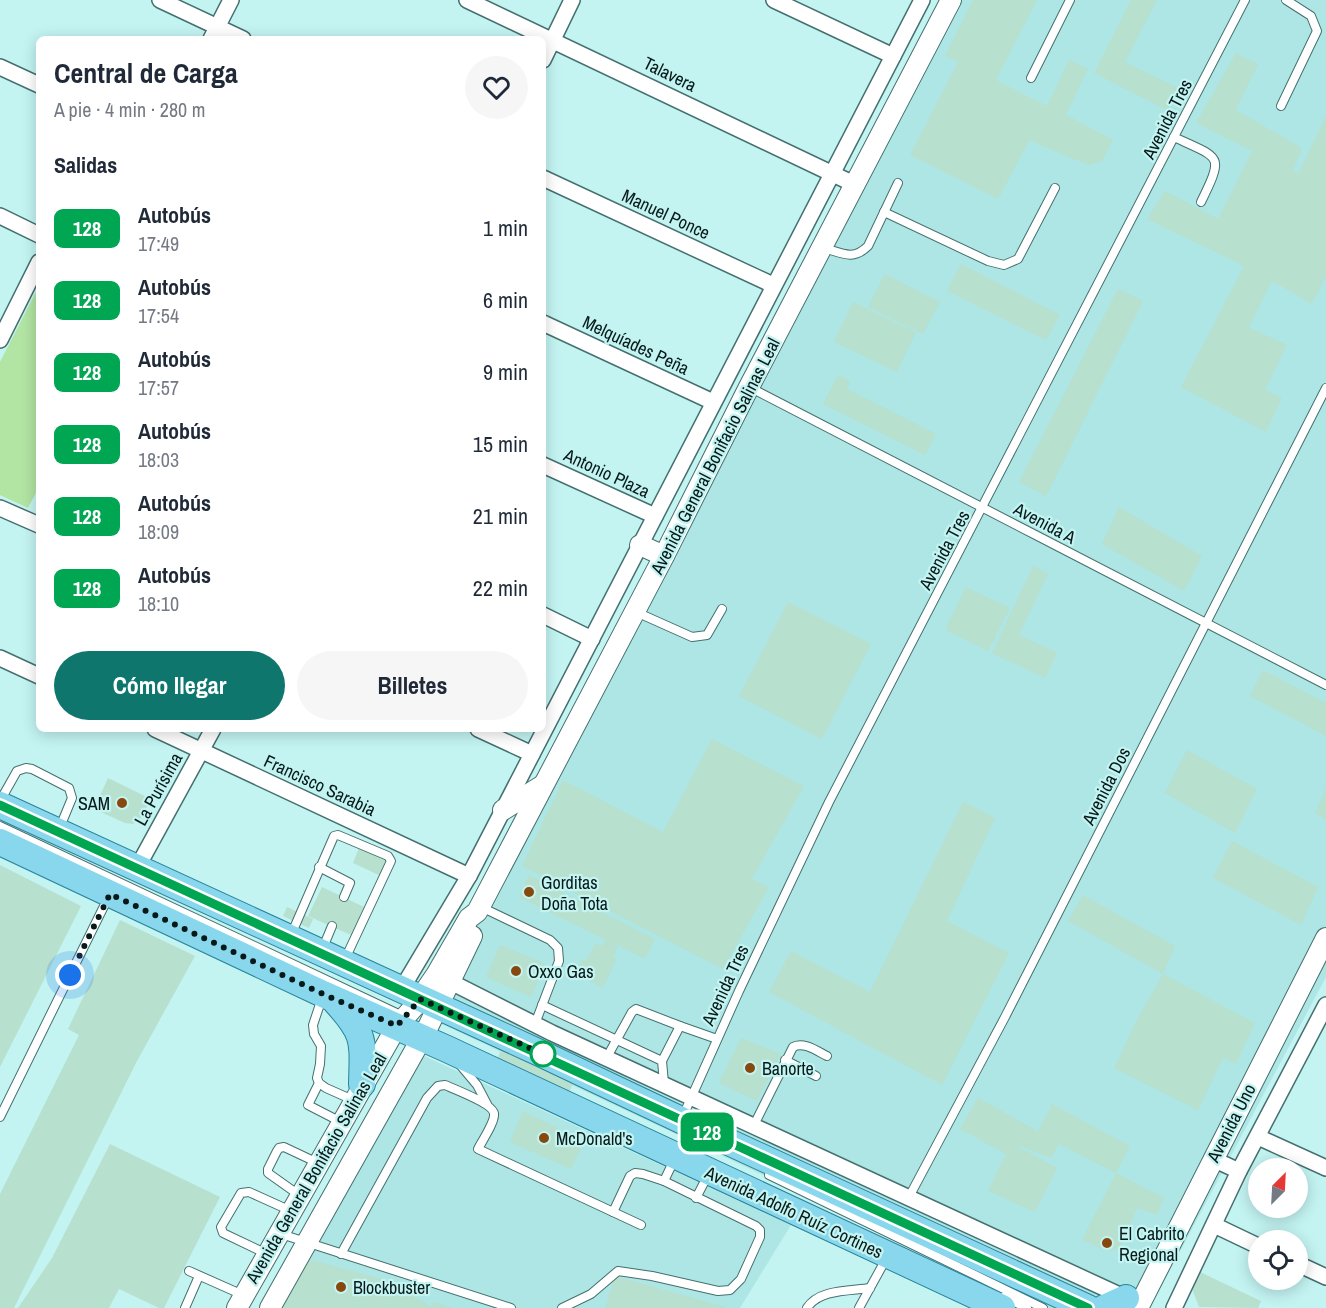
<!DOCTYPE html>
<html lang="es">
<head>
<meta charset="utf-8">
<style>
	body { margin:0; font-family:"Archivo Narrow",sans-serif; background:#f6f6f7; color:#1f2937; height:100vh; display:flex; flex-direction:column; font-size:22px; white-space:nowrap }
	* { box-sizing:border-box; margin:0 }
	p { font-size:20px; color:#747a83 }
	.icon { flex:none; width:33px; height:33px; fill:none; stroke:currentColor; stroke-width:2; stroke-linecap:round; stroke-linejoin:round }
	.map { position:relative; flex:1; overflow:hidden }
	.sheet { position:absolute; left:36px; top:36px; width:510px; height:696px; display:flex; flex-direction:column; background:#fff; border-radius:9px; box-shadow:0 3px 15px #0003 }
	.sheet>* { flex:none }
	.badge { padding:0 12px; border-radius:9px; font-size:21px; line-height:39px }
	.needle { width:39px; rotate:24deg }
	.buttons { position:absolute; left:1248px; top:1158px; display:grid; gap:12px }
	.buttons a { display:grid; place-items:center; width:60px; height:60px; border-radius:50%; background:#fff; box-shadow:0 3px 15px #0003; font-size:30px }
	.you { position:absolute; width:30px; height:30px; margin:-15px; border:4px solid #fff; border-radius:50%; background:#1a73e8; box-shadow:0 0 0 9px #1a73e833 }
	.map>.badge { position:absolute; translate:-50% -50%; box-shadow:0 0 0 3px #fff }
	h2 { padding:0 18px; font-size:22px; line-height:54px }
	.round { display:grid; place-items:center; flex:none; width:63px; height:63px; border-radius:32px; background:#f6f6f7 }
	.head { display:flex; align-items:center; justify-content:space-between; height:102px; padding:0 18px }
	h1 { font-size:28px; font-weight:700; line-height:45px }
	.primary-button { display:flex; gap:12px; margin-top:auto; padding:12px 18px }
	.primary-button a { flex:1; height:69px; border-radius:36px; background:#0f766e; color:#fff; font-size:24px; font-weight:700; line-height:69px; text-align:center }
	.primary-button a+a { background:#f6f6f7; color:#1f2937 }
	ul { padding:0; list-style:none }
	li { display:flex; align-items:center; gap:18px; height:72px; padding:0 18px }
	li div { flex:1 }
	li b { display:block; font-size:22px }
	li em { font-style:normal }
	li .badge { min-width:66px; font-weight:700; text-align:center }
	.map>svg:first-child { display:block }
</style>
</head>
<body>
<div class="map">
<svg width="1326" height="1308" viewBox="0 0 1326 1308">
	<rect width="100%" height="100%" fill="#c3f4f2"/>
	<g fill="#ade6e4">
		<polygon points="962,0 1326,0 1326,977 1150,1308 1046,1308 412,1010 674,522"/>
		<polygon points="420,1054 791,1225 740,1308 282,1308"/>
	</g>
	<polygon fill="#b2e4a3" points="39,286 39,487 28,508 0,495 0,362"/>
	<g fill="#b7e0ce">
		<polygon points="973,0 1037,0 996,80 1047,106 1069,60 1088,69 1066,115 1113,140 1102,161 1089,165 1030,141 1036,128 998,199 910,155 958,62 945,56"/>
		<polygon points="1131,0 1157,0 1125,62 1178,88 1167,110 1094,73"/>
		<polygon points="1236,53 1258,64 1236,110 1302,148 1293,171 1298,174 1326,116 1326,276 1312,304 1272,281 1249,327 1287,345 1265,390 1282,398 1266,432 1181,387 1244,266 1147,219 1165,191 1218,219 1252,151 1196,123"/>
		<polygon points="961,264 1060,315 1046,340 947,291"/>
		<polygon points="885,274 940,302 923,334 868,307"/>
		<polygon points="1118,289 1143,301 1046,496 1019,482"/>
		<polygon points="853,302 916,332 897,372 834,342"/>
		<polygon points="838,375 850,381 847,389 936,434 925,455 823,404"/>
		<polygon points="1119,507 1202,556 1184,591 1102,544"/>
		<polygon points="1033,566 1048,574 1019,635 1057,653 1045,678 992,653"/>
		<polygon points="966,587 1010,608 988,651 945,630"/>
		<polygon points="788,602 871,644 822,739 739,696"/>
		<polygon points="1263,670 1326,703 1326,736 1250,696"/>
		<polygon points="712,739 804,786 752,879 769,887 723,969 522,866 563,780 663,832"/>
		<polygon points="1187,750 1257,789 1235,833 1165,793"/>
		<polygon points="108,778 151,799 141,818 133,824 125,823 94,809"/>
		<polygon points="1326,789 1326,820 1315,813"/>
		<polygon points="963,802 995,818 947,921 1009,953 942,1085 769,992 791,951 870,992"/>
		<polygon points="1232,841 1318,887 1301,925 1213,878"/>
		<polygon points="359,848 390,862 383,877 353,863"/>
		<polygon points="0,865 81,906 0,1067"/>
		<polygon points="529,875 655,939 645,959 609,941 618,947 613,957 617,958 603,988 576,974 582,959 586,961 596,943 602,946 606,940 519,897"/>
		<polygon points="322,887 364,907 351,935 308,916"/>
		<polygon points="1083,895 1175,946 1163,974 1068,921"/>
		<polygon points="287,907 313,919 309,928 283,916"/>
		<polygon points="120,920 195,956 137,1061 14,1308 0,1308 0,1194 79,1035 68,1029"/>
		<polygon points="500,945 546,964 531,997 486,977"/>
		<polygon points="1163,974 1255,1023 1236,1064 1223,1058 1198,1110 1114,1068 1138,1018"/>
		<polygon points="741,1038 781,1054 757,1101 719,1083"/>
		<polygon points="504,1043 576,1076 568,1095 496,1062"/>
		<polygon points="978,1098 1038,1131 1052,1104 1130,1146 1116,1173 1059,1144 1051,1158 1012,1143 1057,1168 1035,1212 988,1191 1006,1154 960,1129"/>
		<polygon points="523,1111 584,1141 571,1169 510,1142"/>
		<polygon points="110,1144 220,1197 164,1308 159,1308 119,1289 109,1308 18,1308 52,1258"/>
		<polygon points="1116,1173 1164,1198 1157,1215 1137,1208 1120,1249 1107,1251 1082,1240"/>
		<polygon points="308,1259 393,1282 388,1296 404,1294 417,1298 432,1307 434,1302 453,1308 283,1308"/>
		<polygon points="1200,1272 1261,1301 1258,1308 1199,1307 1191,1286"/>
		<polygon points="615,1276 725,1307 725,1308 605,1308"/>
	</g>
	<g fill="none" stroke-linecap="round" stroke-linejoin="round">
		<g stroke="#44706f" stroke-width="10">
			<g id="service">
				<polyline points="1031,78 1070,0"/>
				<polyline points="1281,106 1317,31 1311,16 1286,0"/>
				<path d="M1174,137C1220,159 1225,153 1201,202"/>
				<polyline points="884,212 988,261 1004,265 1018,259 1055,188"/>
				<path d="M824,248C842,253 853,261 868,246L898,183"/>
				<path d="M751,388C943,486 1134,587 1326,685"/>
				<polyline points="636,612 692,637 707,635 722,609"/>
				<polyline points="0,801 17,771 26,768 32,769 69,788 72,798 60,827"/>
				<polyline points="0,826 403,1016"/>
				<polyline points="319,867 350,883 344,897"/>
				<polyline points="481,907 550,940 558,948 559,961 535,1024"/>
				<polyline points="291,935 334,836 338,835 388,856 391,861 345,959"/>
				<polyline points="322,950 332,926"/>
				<polyline points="322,998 313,1025 314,1034 321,1046 320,1064 317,1078 319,1083 326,1088 353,1100"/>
				<polyline points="542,1005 662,1061 664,1083"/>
				<polyline points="607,1057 632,1012 636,1009 680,1026"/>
				<polyline points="785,1060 816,1076"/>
				<polyline points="662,1061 680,1026 717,1039"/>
				<polyline points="461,1066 477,1085 487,1104"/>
				<polyline points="319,1083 308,1105 341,1122"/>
				<polyline points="683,1116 739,991 829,802 1245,0"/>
				<polyline points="0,1117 108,898"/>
				<path d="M754,1125L793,1047C803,1041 817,1051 827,1056"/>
				<polyline points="769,1175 1043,1308"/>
				<polyline points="664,1181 675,1158"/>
				<polyline points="299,1195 268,1173 268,1169 277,1151 279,1148 284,1147 318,1163"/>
				<polyline points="909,1197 1005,1017 1326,388"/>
				<polyline points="696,1198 708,1175"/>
				<polyline points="281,1234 511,1308"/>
				<polyline points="267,1254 223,1233 221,1227 241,1193 249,1192 291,1211"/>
				<path d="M341,1254L427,1098L438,1086L445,1085C454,1089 494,1104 494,1114C495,1122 482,1141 478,1149L641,1225"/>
				<polyline points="189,1271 243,1295"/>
				<polyline points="1004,1297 1027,1308"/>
				<polyline points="185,1308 199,1276"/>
				<polyline points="562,1308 591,1294 618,1271 652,1276 718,1291 730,1290 741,1279 760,1237 760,1230 756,1226 664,1181 643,1174 635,1173 630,1176 613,1212"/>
				<path d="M807,1308C819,1289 850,1291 870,1288"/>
				<polyline points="859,1308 886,1259"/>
			</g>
		</g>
		<g stroke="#44706f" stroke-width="18">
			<g id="minor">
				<polyline points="160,0 243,39"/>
				<polyline points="467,0 856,185"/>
				<polyline points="774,0 893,56"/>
				<polyline points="211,39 231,0"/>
				<polyline points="543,60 572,0"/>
				<polyline points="0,67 39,85"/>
				<polyline points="543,178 773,285"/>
				<polyline points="0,216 39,235"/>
				<polyline points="543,323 713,402"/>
				<polyline points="0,340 39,262"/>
				<polyline points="543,465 655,516"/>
				<polyline points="0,508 39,525"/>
				<polyline points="543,615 592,639"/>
				<polyline points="0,658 39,676"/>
				<polyline points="155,729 469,876"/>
				<polyline points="478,729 532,754"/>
				<polyline points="137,868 213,729"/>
				<polyline points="441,977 552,1033 1128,1299"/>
				<polyline points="401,990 469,876 922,0"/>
				<polyline points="1258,1137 1326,1168"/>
				<polyline points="1213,1159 1239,1171"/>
				<polyline points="1214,1225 1258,1246"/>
				<polyline points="1298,1264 1326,1277"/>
				<polyline points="1174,1308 1239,1171 1326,1005"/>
			</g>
		</g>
		<g stroke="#44706f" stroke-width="22">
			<g id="tertiary">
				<polyline points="640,545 664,556"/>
				<polyline points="503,810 543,785"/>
				<polyline points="237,1308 397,1026 414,1007 436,975 469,918 477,912 664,556 749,387 951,0"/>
				<polyline points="270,1308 428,1027 472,936"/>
				<polyline points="1138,1308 1326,938"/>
			</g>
		</g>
		<g stroke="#29839a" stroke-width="28">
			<g id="primary">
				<polyline points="0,805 542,1054 681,1120 1088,1308"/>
				<polyline points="0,842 323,994 447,1049 1002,1308"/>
				<path d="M336,1002C366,1035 363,1041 362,1084"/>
				<polyline points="1104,1308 1126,1298"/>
			</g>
		</g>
		<use href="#service" stroke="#fff" stroke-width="8"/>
		<use href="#minor" stroke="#fff" stroke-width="15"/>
		<use href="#tertiary" stroke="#fff" stroke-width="20"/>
		<use href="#primary" stroke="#89d7ec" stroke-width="26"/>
	</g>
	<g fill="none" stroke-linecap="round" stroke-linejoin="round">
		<g stroke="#fff" stroke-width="14">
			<path id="line" d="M0,805C363,971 725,1141 1088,1308"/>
		</g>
		<use href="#line" stroke="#00a651" stroke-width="9"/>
		<polyline stroke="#071919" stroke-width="6" stroke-dasharray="0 10.8" points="70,975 110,894 323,994 397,1026 420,999 543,1054"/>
	</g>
	<g fill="#87480e" stroke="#c3f4f2" stroke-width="2">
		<circle cx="122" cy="803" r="6"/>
		<circle cx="529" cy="892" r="6"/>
		<circle cx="516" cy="971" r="6"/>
		<circle cx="750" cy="1068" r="6"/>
		<circle cx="544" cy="1138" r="6"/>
		<circle cx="1107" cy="1243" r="6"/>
		<circle cx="341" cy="1287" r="6"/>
	</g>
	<circle fill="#fff" stroke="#00a651" stroke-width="3" cx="543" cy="1054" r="12"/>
	<g text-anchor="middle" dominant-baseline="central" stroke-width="4.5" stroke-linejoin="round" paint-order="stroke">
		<g font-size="18" fill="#071919" stroke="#c3f4f2">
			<text transform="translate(670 74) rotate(26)">Talavera</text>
			<text transform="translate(1167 119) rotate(-63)">Avenida Tres</text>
			<text transform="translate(666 214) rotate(25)">Manuel Ponce</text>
			<text transform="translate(636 345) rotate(25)">Melquíades Peña</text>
			<text transform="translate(715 456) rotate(-63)">Avenida General Bonifacio Salinas Leal</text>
			<text transform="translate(607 473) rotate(25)">Antonio Plaza</text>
			<text transform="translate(1045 523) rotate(28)">Avenida A</text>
			<text transform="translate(944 550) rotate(-62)">Avenida Tres</text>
			<text transform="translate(320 785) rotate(25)">Francisco Sarabia</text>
			<text transform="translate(1106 786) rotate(-63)">Avenida Dos</text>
			<text transform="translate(158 789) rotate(-61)">La Purísima</text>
			<text transform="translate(725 985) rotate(-65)">Avenida Tres</text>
			<text transform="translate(1231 1123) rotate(-63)">Avenida Uno</text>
			<text transform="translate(316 1168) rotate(-60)">Avenida General Bonifacio Salinas Leal</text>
			<text transform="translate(794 1212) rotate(25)">Avenida Adolfo Ruíz Cortines</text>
		</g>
		<g font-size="18" fill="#071919" stroke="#c3f4f2" text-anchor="start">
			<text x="110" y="803" text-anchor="end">SAM</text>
			<text x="541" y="882">Gorditas<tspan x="541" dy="21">Doña Tota</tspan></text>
			<text x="528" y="971">Oxxo Gas</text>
			<text x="762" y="1068">Banorte</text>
			<text x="556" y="1138">McDonald's</text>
			<text x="1119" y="1233">El Cabrito<tspan x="1119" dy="21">Regional</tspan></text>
			<text x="353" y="1287">Blockbuster</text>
		</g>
	</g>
</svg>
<div class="buttons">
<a><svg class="needle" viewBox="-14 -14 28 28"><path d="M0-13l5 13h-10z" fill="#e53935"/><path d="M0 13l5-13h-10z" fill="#747a83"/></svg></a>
<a><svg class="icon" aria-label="locate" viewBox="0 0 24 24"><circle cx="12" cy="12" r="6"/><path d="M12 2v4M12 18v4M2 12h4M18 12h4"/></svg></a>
</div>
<div class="you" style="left:70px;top:975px"></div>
<b class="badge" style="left:707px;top:1132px;background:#00a651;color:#fff">128</b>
<section class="sheet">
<div class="head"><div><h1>Central de Carga</h1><p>A pie · 4 min · 280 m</p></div><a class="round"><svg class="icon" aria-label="heart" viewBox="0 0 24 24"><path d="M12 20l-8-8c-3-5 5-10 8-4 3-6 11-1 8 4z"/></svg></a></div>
<h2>Salidas</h2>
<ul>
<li><span class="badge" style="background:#00a651;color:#fff">128</span><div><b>Autobús</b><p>17:49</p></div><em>1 min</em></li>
<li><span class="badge" style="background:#00a651;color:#fff">128</span><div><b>Autobús</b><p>17:54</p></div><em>6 min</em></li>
<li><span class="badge" style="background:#00a651;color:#fff">128</span><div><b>Autobús</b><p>17:57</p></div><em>9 min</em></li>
<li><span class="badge" style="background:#00a651;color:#fff">128</span><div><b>Autobús</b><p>18:03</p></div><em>15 min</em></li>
<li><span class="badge" style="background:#00a651;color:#fff">128</span><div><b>Autobús</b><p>18:09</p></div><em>21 min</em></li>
<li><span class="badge" style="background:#00a651;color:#fff">128</span><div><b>Autobús</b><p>18:10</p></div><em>22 min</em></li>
</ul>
<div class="primary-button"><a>Cómo llegar</a><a>Billetes</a></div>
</section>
</div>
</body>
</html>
